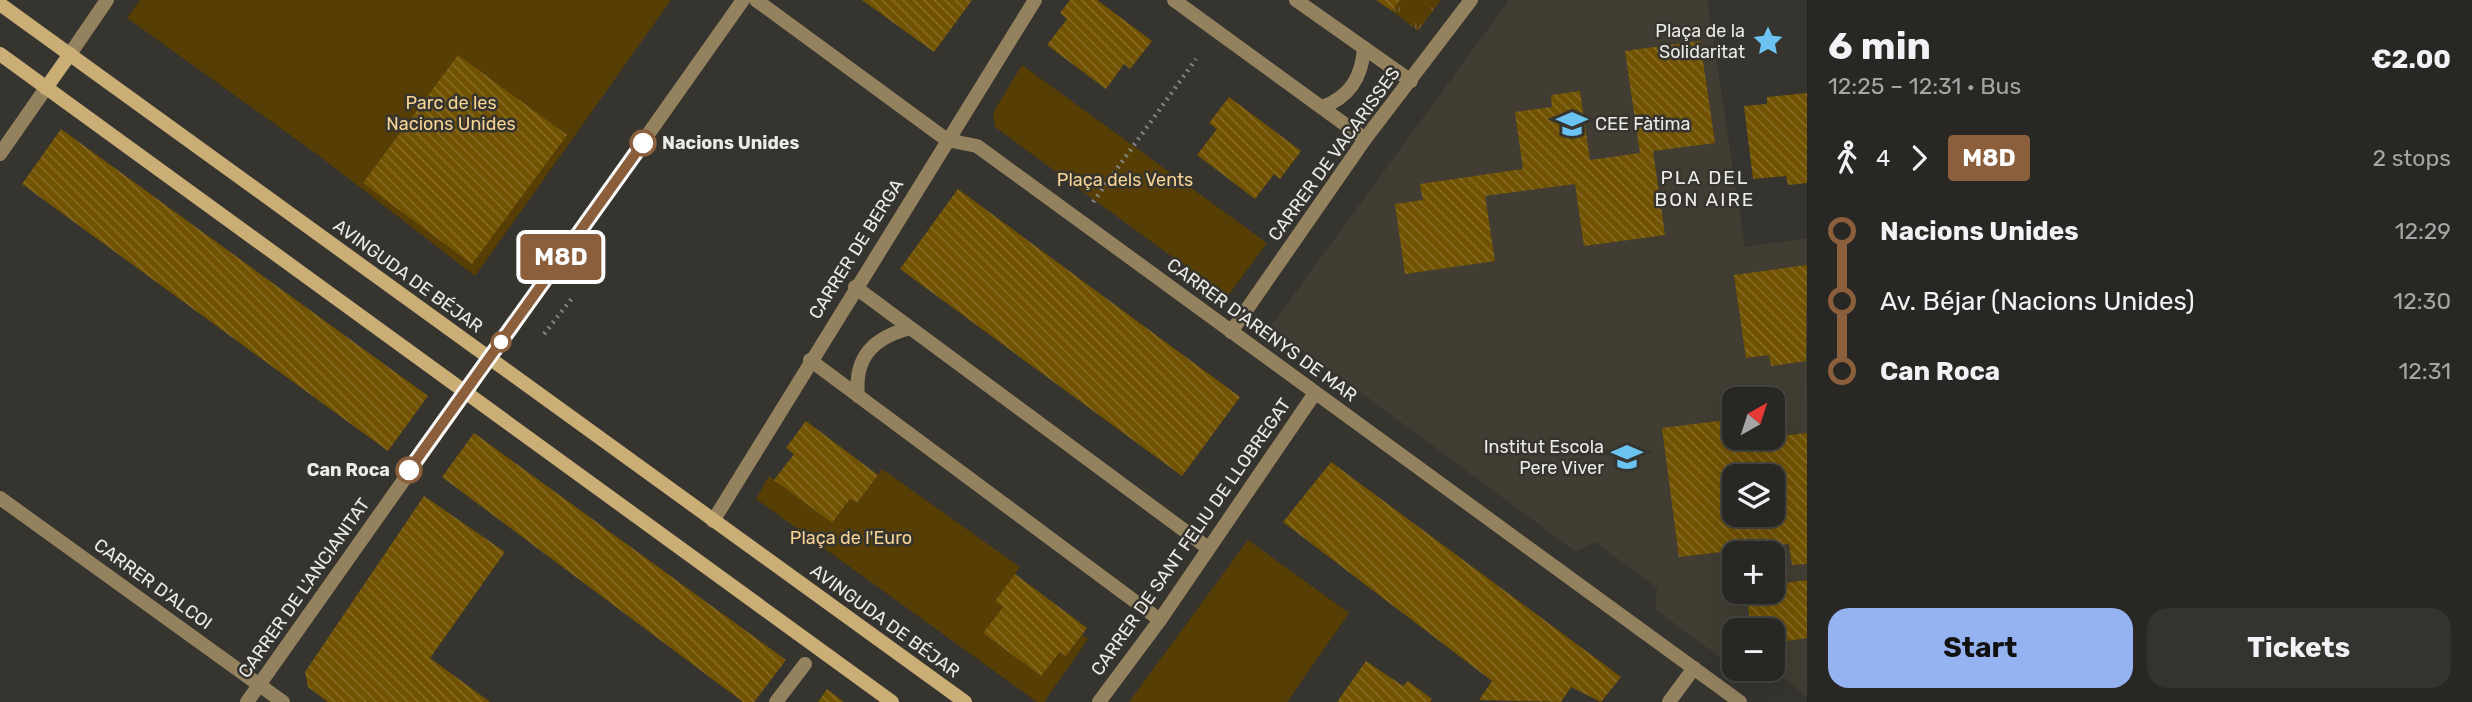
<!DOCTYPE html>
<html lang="en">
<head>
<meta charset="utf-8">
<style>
	body { margin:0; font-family:Rubik,sans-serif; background:#343330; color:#f1f3f6; height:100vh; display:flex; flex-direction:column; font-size:26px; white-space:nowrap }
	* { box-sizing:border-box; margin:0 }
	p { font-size:23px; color:#a5a5a6 }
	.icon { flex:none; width:38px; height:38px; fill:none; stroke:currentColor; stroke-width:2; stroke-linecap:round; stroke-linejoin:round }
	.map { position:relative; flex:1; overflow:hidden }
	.sheet { display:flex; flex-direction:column; background:#282723; width:665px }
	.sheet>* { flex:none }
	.badge { padding:0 14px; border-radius:5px; font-size:24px; line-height:46px }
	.needle { width:46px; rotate:39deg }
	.fabs { position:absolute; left:1722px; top:387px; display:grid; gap:14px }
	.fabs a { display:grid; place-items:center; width:63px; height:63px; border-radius:14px; background:#282723; box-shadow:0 7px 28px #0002,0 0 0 2px #444441; font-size:35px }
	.map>.badge { position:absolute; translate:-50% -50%; box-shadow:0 0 0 4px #fff }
	.legs { display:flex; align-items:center; gap:10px; height:77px; padding:0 21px; font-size:23px }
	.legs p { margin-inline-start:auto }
	.overview { display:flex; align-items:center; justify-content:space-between; height:119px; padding:0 21px }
	h1 { font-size:38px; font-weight:700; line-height:52px }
	.button { display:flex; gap:14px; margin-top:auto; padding:14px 21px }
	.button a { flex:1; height:80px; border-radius:21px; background:#95b2f1; color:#111; font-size:28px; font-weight:700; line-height:80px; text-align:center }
	.button a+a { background:#343330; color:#f1f3f6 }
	ul { padding:0 21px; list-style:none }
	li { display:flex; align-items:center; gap:24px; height:70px; font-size:26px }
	li i { display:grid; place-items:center; width:10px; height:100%; margin:0 9px; background:currentColor }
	li i::after { content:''; width:18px; height:18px; margin:-9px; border:5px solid; border-radius:50%; background:#282723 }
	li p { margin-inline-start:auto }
	li:first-child i { background:linear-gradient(#0000 50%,currentColor 0) }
	li:last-child i { background:linear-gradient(currentColor 50%,#0000 0) }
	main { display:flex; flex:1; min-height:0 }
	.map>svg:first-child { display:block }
</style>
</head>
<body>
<main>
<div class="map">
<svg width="1807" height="702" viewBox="0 0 1807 702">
	<defs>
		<pattern id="grass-tufts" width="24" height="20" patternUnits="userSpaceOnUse" patternTransform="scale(1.75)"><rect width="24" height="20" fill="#563e04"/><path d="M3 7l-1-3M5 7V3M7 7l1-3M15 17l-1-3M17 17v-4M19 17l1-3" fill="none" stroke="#6e5a29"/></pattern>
		<pattern id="building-back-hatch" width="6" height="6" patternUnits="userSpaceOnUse" patternTransform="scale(1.75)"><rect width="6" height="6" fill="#715200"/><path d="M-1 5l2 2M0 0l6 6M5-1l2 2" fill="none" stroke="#856b25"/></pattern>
	</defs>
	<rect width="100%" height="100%" fill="#36342f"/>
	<path fill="#413d32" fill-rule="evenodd" d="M1509,0H1707L1745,247L1807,238V696L1771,669L1773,630H1734V668L1655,609L1657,588L1595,542L1576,552L1271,326ZM1734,399H1773V438H1734ZM1734,476H1773V514H1734ZM1734,553H1773V592H1734Z"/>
	<polygon fill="url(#grass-tufts)" points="1400,0 1441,0 1418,31 1392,11"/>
	<g fill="#563e04">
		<polygon points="140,0 671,0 475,276 318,155 127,18"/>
		<polygon points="1022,65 1267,243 1227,297 995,127 993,113"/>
		<polygon points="882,469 1020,567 995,601 1003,607 983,633 1041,676 1060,652 1066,656 1082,635 1088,639 1044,702 1037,702 756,499 769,476 832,523 850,499 857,503"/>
		<polygon points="1248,540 1349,613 1287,702 1129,702"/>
	</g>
	<g fill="url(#building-back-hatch)" fill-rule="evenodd">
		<polygon points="862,0 972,0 934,52"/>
		<polygon points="1070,0 1097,0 1152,41 1130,69 1124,64 1106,89 1047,45 1067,19 1060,13"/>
		<polygon points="1376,0 1400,0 1392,11"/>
		<polygon points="1700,41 1715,143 1653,151 1665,235 1584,246 1575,184 1485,196 1495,261 1405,274 1395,204 1423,200 1420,184 1523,169 1515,112 1552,107 1551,95 1580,91 1590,160 1640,153 1625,51"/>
		<polygon points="458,55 567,135 472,264 363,183"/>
		<polygon points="1807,93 1807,183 1788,185 1786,176 1753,179 1744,106 1767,104 1767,97"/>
		<polygon points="1229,97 1301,151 1280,179 1274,174 1255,199 1197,155 1217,129 1209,123"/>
		<polygon points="61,129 428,396 388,451 22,184"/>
		<polygon points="958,189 1240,397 1182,476 900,269"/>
		<polygon points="1807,265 1806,361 1771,366 1769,355 1746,358 1734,275"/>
		<path d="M1773,414H1778L1781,436L1807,433V564L1792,565L1789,544L1679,557L1662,428L1734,419V438H1773ZM1734,476H1773V514H1734Z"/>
		<polygon points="806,421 878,475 857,503 850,499 832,523 774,480 794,454 786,448"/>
		<polygon points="474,433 786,660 754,702 743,702 442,477"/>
		<polygon points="1331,462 1621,677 1601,702 1571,687 1561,702 1479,700 1492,681 1283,522"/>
		<polygon points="424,496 505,552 430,658 490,702 328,702 308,687 305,672"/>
		<polygon points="1015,574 1087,628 1066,656 1060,652 1041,676 983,633 1003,607 995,601"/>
		<polygon points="1807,580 1807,638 1773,643 1773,630 1751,630 1746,592 1773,592 1773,585"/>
		<polygon points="1366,661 1403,686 1408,681 1432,699 1430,702 1337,702"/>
		<polygon points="827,689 844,702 818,702"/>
	</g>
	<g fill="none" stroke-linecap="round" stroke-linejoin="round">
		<g stroke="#85837f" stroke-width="4.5" stroke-dasharray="2 5" stroke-linecap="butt">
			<polyline points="1093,202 1196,59"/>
			<polyline points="593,251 600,242"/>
			<polyline points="544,334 573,297"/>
		</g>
		<polyline stroke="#94825f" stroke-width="14" points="776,702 805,664"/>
		<g stroke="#94825f" stroke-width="14">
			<polyline points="756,0 947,140 977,146 1740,702"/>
			<polyline points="1174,0 1365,139"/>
			<polyline points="1296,0 1411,81"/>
			<polyline points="70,54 107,0"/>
			<path d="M1322,107C1350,97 1362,77 1364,48"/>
			<polyline points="0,154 46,88"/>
			<polyline points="855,287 1208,548"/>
			<polyline points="1231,332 1365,139 1471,0"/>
			<polyline points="810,360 1160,620"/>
			<path d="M858,396C854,357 873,338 910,328"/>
			<polyline points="0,498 283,702"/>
			<polyline points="713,521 1035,0"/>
			<polyline points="247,702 743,0"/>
			<polyline points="1099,702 1160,620 1315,393"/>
			<polyline points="1669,702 1694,668"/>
		</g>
		<g stroke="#cbae76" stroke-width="14">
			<polyline points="0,4 965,702"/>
			<polyline points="0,54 892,702"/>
			<polyline points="46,88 70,54"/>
		</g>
	</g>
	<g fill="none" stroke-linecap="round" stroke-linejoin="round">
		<g stroke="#fff" stroke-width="16">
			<polyline id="line-1" points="409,470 643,143"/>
		</g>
		<use href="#line-1" stroke="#8b5e3c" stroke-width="10"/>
	</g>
	<defs>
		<g id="sight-bare" transform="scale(2.415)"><path d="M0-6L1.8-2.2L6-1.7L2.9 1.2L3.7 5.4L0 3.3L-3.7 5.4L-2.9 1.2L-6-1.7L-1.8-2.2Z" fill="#6ac3f1" stroke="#36342f" stroke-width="2.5" paint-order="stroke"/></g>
		<g id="school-bare" transform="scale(2.415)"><path d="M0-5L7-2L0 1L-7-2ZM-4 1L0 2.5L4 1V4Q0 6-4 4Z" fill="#6ac3f1" stroke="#36342f" stroke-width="2.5" paint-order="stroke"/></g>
	</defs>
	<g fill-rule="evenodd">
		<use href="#sight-bare" x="1768" y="41"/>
		<use href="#school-bare" x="1572" y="124"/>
		<use href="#school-bare" x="1627" y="457"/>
	</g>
	<g fill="#fff" stroke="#8b5e3c" stroke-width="3.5">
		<circle cx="643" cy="143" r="12"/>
		<circle cx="501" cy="342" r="9"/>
		<circle cx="409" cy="470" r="12"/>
	</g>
	<g text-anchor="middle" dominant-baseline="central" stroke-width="5" stroke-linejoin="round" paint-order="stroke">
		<g font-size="18" fill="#ecebe7" stroke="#36342f" text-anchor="end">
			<text x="1745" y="31">Plaça de la<tspan x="1745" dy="21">Solidaritat</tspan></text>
			<text x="1595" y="124" text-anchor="start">CEE Fàtima</text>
			<text x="1604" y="447">Institut Escola<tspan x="1604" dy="21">Pere Viver</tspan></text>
		</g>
		<g font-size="18" fill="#f7d595" stroke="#36342f">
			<text x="451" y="103">Parc de les<tspan x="451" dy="21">Nacions Unides</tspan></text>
			<text x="1125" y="180">Plaça dels Vents</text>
			<text x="851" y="538">Plaça de l'Euro</text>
		</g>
		<g font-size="18" font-weight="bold" fill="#ecebe7" stroke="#36342f" text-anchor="start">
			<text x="662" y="143">Nacions Unides</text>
			<text x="390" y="470" text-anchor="end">Can Roca</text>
		</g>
		<g font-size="18" fill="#ecebe7" stroke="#36342f">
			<text transform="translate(1334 154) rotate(-54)">CARRER DE VACARISSES</text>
			<text transform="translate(856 249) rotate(-58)">CARRER DE BERGA</text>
			<text transform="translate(408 276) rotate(36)">AVINGUDA DE BÉJAR</text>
			<text transform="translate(1262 330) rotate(36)">CARRER D'ARENYS DE MAR</text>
			<text transform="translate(1191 537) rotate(-55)">CARRER DE SANT FELIU DE LLOBREGAT</text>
			<text transform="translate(153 584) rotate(36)">CARRER D'ALCOI</text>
			<text transform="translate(304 588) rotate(-55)">CARRER DE L'ANCIANITAT</text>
			<text transform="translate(885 621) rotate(36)">AVINGUDA DE BÉJAR</text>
		</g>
		<g font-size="19" letter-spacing="2" fill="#ecebe7" stroke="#36342f">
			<text x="1705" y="177">PLA DEL<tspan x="1705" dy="22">BON AIRE</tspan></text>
		</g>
	</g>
</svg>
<div class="fabs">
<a><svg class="needle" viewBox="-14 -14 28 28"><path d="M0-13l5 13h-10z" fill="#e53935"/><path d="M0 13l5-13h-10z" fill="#a5a5a6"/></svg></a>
<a><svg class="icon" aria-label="layers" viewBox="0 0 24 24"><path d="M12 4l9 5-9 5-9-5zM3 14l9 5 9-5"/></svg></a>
<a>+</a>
<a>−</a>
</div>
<b class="badge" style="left:561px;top:257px;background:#8b5e3c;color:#fff">M8D</b>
</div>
<section class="sheet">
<div class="overview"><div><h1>6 min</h1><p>12:25 – 12:31 · Bus</p></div><b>€2.00</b></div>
<div class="legs"><svg class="icon" aria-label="walk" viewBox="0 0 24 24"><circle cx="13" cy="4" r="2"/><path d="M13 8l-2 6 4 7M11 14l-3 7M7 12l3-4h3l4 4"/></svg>4<svg class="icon" aria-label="forward" viewBox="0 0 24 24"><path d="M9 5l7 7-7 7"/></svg><b class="badge" style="background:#8b5e3c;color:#fff">M8D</b><p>2 stops</p></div>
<ul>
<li><i style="color:#8b5e3c"></i><b>Nacions Unides</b><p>12:29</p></li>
<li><i style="color:#8b5e3c"></i><span>Av. Béjar (Nacions Unides)</span><p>12:30</p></li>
<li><i style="color:#8b5e3c"></i><b>Can Roca</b><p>12:31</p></li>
</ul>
<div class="button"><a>Start</a><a>Tickets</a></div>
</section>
</main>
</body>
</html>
